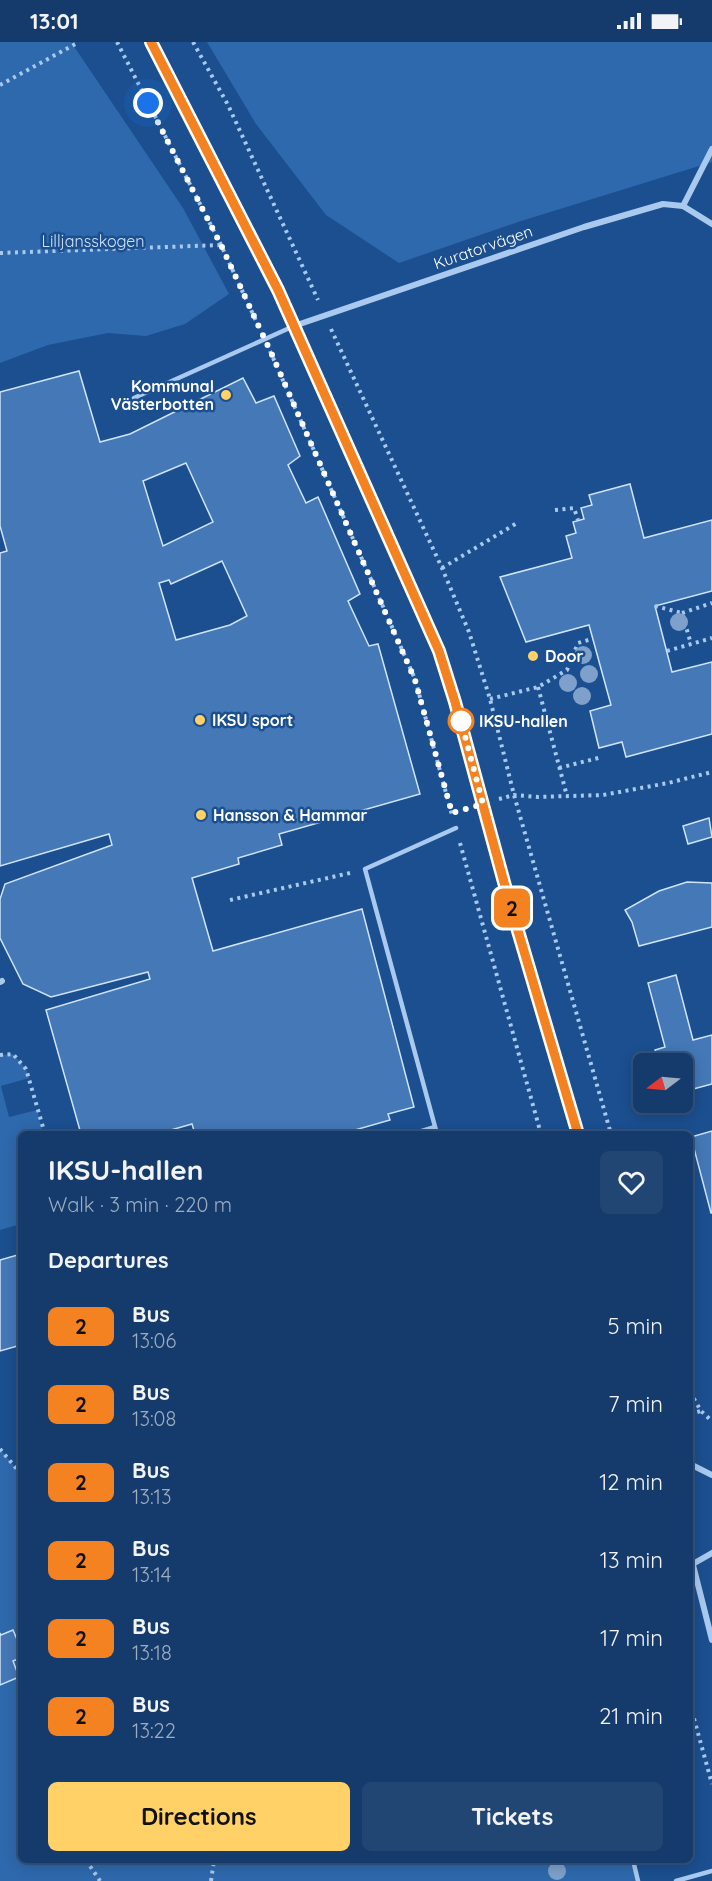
<!DOCTYPE html>
<html lang="en">
<head>
<meta charset="utf-8">
<style>
	body { margin:0; font-family:Quicksand,sans-serif; background:#214673; color:#f1f3f6; height:100vh; display:flex; flex-direction:column; font-size:22px; white-space:nowrap }
	* { box-sizing:border-box; margin:0 }
	p { font-size:20px; color:#9dadc1 }
	.icon { flex:none; width:33px; height:33px; fill:none; stroke:currentColor; stroke-width:2; stroke-linecap:round; stroke-linejoin:round }
	.map { position:relative; flex:1; overflow:hidden }
	.panel { position:absolute; left:18px; top:1089px; width:675px; height:732px; display:flex; flex-direction:column; background:#143b6b; border-radius:9px; box-shadow:0 3px 15px #0003,0 0 0 2px #33557e }
	.panel>* { flex:none }
	.badge { padding:0 12px; border-radius:9px; font-size:21px; line-height:39px }
	.needle { width:39px; rotate:254deg }
	.tools { position:absolute; left:633px; top:1011px; display:grid; gap:12px }
	.tools a { display:grid; place-items:center; width:60px; height:60px; border-radius:9px; background:#143b6b; box-shadow:0 3px 15px #0003,0 0 0 2px #33557e; font-size:30px }
	.you { position:absolute; width:30px; height:30px; margin:-15px; border:4px solid #fff; border-radius:50%; background:#1a73e8; box-shadow:0 0 0 9px #1a73e833 }
	.map>.badge { position:absolute; translate:-50% -50%; box-shadow:0 0 0 3px #fff }
	h2 { padding:0 30px; font-size:22px; line-height:54px }
	.round { display:grid; place-items:center; flex:none; width:63px; height:63px; border-radius:9px; background:#214673 }
	.headline { display:flex; align-items:center; justify-content:space-between; height:102px; padding:0 30px }
	h1 { font-size:28px; font-weight:800; line-height:45px }
	.action { display:flex; gap:12px; margin-top:auto; padding:12px 30px }
	.action a { flex:1; height:69px; border-radius:9px; background:#ffd166; color:#111; font-size:24px; font-weight:800; line-height:69px; text-align:center }
	.action a+a { background:#214673; color:#f1f3f6 }
	ul { padding:0; list-style:none }
	li { display:flex; align-items:center; gap:18px; height:78px; padding:0 30px }
	li div { flex:1 }
	li b { display:block; font-size:22px }
	li em { font-style:normal }
	li .badge { min-width:66px; font-weight:700; text-align:center }
	.status { display:flex; justify-content:space-between; align-items:center; height:42px; padding:0 30px; background:#143b6b; direction:ltr }
	.status svg { height:16px; fill:currentColor }
	.map>svg:first-child { display:block }
</style>
</head>
<body>
<div class="status"><b>13:01</b><svg viewBox="0 0 49 12"><path d="M0 12V9h3v3zM5 12V6h3v6zM10 12V3h3v9zM15 12V0h3v12zM26 1h20v11H26zM47 4h2v5h-2z"/></svg></div>
<div class="map">
<svg width="712" height="1839" viewBox="0 0 712 1839">
	<rect width="100%" height="100%" fill="#1b4f8f"/>
	<g fill="#2e69ad">
		<polygon points="0,0 71,0 183,166 229,252 185,282 146,294 108,291 48,303 0,321"/>
		<polygon points="207,0 712,0 712,120 518,180 399,221 326,173 256,82"/>
		<polygon points="13,1012 26,1027 29,1036 1,1044 9,1075 37,1068 43,1092 21,1092 21,1182 0,1188 0,1013"/>
		<polygon points="0,1407 21,1432 21,1818 633,1818 638,1839 0,1839"/>
	</g>
	<g fill="#4478b7" stroke="#cfe3fa" stroke-width="1.5" fill-rule="evenodd">
		<path d="M79,329L100,400L130,392L243,336L256,361L274,354L300,414L288,423L306,461L318,455L360,552L348,559L369,604L378,602L420,752L279,792L282,803L238,816L239,822L192,836L213,909L362,867L414,1065L388,1072L390,1078L341,1092H195L192,1082L157,1092H81L46,968L150,937L148,930L51,955L23,942L0,896V857L5,842L112,803L109,792L0,824V511L7,509L0,484V350ZM186,421L213,480L163,504L143,439ZM222,519L247,574L230,583L176,598L159,541L169,538L171,542Z"/>
		<polygon points="630,442 644,496 712,478 712,549 655,564 672,630 712,620 712,692 626,715 622,700 599,706 590,669 611,663 589,583 526,600 500,535 572,516 566,494 576,491 573,480 584,477 581,466 592,463 589,453"/>
		<polygon points="709,776 712,795 688,802 683,784"/>
		<polygon points="687,840 712,841 712,885 639,904 632,880 625,868 659,849"/>
		<polygon points="676,933 693,998 712,993 712,1042 682,1050 682,1022 658,1022 655,1008 665,1005 648,941"/>
		<polygon points="712,1089 712,1171 711,1171 691,1095"/>
		<polygon points="21,1212 21,1303 0,1309 0,1218"/>
		<polygon points="13,1588 21,1607 21,1616 13,1619 19,1635 0,1643 0,1591 1,1593"/>
	</g>
	<g fill="none" stroke-linecap="round" stroke-linejoin="round">
		<g stroke="#a9c9ee" stroke-width="4" stroke-dasharray="3 4.5" stroke-linecap="butt">
			<polyline points="117,0 221,203 258,283"/>
			<polyline points="193,0 228,63 318,258"/>
			<polyline points="0,43 79,0"/>
			<polyline points="0,211 221,203"/>
			<polyline points="331,287 442,526 469,590 490,657 514,753 611,1092"/>
			<polyline points="270,309 415,637 452,773"/>
			<polyline points="555,468 574,466 578,478"/>
			<polyline points="442,526 517,481"/>
			<polyline points="655,564 682,571 691,602"/>
			<polyline points="682,571 712,561"/>
			<polyline points="667,609 712,596"/>
			<polyline points="538,645 567,754"/>
			<polyline points="490,657 538,645 567,628 578,601 592,597"/>
			<polyline points="559,726 602,715"/>
			<polyline points="499,757 514,753 538,755 603,753 668,741 712,730"/>
			<polyline points="460,801 541,1092"/>
			<polyline points="230,858 350,831"/>
			<polyline points="0,1013 13,1012 26,1027 45,1092"/>
			<polyline points="690,1350 701,1369 712,1379"/>
			<polyline points="690,1372 701,1369"/>
			<polyline points="0,1407 21,1432"/>
			<polyline points="690,1662 712,1742"/>
			<polyline points="86,1818 100,1839"/>
			<polyline points="211,1839 214,1818"/>
		</g>
		<g stroke="#a9c9ee" stroke-width="4.5">
			<polyline points="134,356 294,284"/>
			<polyline points="412,1092 435,1085"/>
			<polyline points="437,1092 365,827 456,786"/>
			<polyline points="633,1818 638,1839"/>
			<polyline points="676,1839 712,1829"/>
		</g>
		<g stroke="#a9c9ee" stroke-width="6">
			<polyline points="151,0 278,248 439,609 461,679 508,855 578,1092"/>
			<polyline points="683,164 712,107"/>
			<polyline points="294,284 584,185 663,162 683,164 712,182"/>
			<polyline points="0,940 2,939"/>
			<polyline points="690,1422 712,1433"/>
			<polyline points="691,1523 712,1511"/>
			<polyline points="693,1523 712,1598"/>
		</g>
	</g>
	<g fill="#7ea0ca">
		<circle cx="679" cy="580" r="9"/>
		<circle cx="583" cy="613" r="9"/>
		<circle cx="589" cy="632" r="9"/>
		<circle cx="568" cy="641" r="9"/>
		<circle cx="582" cy="654" r="9"/>
		<circle cx="557" cy="1829" r="9"/>
	</g>
	<g fill="none" stroke-linecap="round" stroke-linejoin="round">
		<g stroke="#fff" stroke-width="14">
			<polyline id="line" points="151,0 278,248 439,609 455,660 508,855 578,1092"/>
		</g>
		<use href="#line" stroke="#f58220" stroke-width="9"/>
		<polyline stroke="#fff" stroke-width="6" stroke-dasharray="0 10.8" points="148,61 221,203 273,315 415,638 452,771 483,762 461,679"/>
	</g>
	<g fill="#ffd166" stroke="#1b4f8f" stroke-width="2">
		<circle cx="226" cy="353" r="6"/>
		<circle cx="533" cy="614" r="6"/>
		<circle cx="200" cy="678" r="6"/>
		<circle cx="201" cy="773" r="6"/>
	</g>
	<circle fill="#fff" stroke="#f58220" stroke-width="3" cx="461" cy="679" r="12"/>
	<g text-anchor="middle" dominant-baseline="central" stroke-width="5" stroke-linejoin="round" paint-order="stroke">
		<g font-size="16" fill="#cfe3fa" stroke="#1b4f8f">
			<text x="93" y="199">Lilljansskogen</text>
		</g>
		<g font-size="16" fill="#fff" stroke="#1b4f8f">
			<text transform="translate(483 205) rotate(-19)">Kuratorvägen</text>
		</g>
		<g font-size="16" font-weight="bold" fill="#fff" stroke="#1b4f8f" text-anchor="start">
			<text x="214" y="344" text-anchor="end">Kommunal<tspan x="214" dy="18">Västerbotten</tspan></text>
			<text x="545" y="614">Door</text>
			<text x="212" y="678">IKSU sport</text>
			<text x="213" y="773">Hansson &amp; Hammar</text>
		</g>
		<g font-size="16" font-weight="bold" fill="#fff" stroke="#1b4f8f" text-anchor="start">
			<text x="479" y="679">IKSU-hallen</text>
		</g>
	</g>
</svg>
<div class="tools">
<a><svg class="needle" viewBox="-14 -14 28 28"><path d="M0-13l5 13h-10z" fill="#e53935"/><path d="M0 13l5-13h-10z" fill="#9dadc1"/></svg></a>
</div>
<div class="you" style="left:148px;top:61px"></div>
<b class="badge" style="left:512px;top:866px;background:#f58220;color:#111">2</b>
<section class="panel">
<div class="headline"><div><h1>IKSU-hallen</h1><p>Walk · 3 min · 220 m</p></div><a class="round"><svg class="icon" aria-label="heart" viewBox="0 0 24 24"><path d="M12 20l-8-8c-3-5 5-10 8-4 3-6 11-1 8 4z"/></svg></a></div>
<h2>Departures</h2>
<ul>
<li><span class="badge" style="background:#f58220;color:#111">2</span><div><b>Bus</b><p>13:06</p></div><em>5 min</em></li>
<li><span class="badge" style="background:#f58220;color:#111">2</span><div><b>Bus</b><p>13:08</p></div><em>7 min</em></li>
<li><span class="badge" style="background:#f58220;color:#111">2</span><div><b>Bus</b><p>13:13</p></div><em>12 min</em></li>
<li><span class="badge" style="background:#f58220;color:#111">2</span><div><b>Bus</b><p>13:14</p></div><em>13 min</em></li>
<li><span class="badge" style="background:#f58220;color:#111">2</span><div><b>Bus</b><p>13:18</p></div><em>17 min</em></li>
<li><span class="badge" style="background:#f58220;color:#111">2</span><div><b>Bus</b><p>13:22</p></div><em>21 min</em></li>
</ul>
<div class="action"><a>Directions</a><a>Tickets</a></div>
</section>
</div>
</body>
</html>
